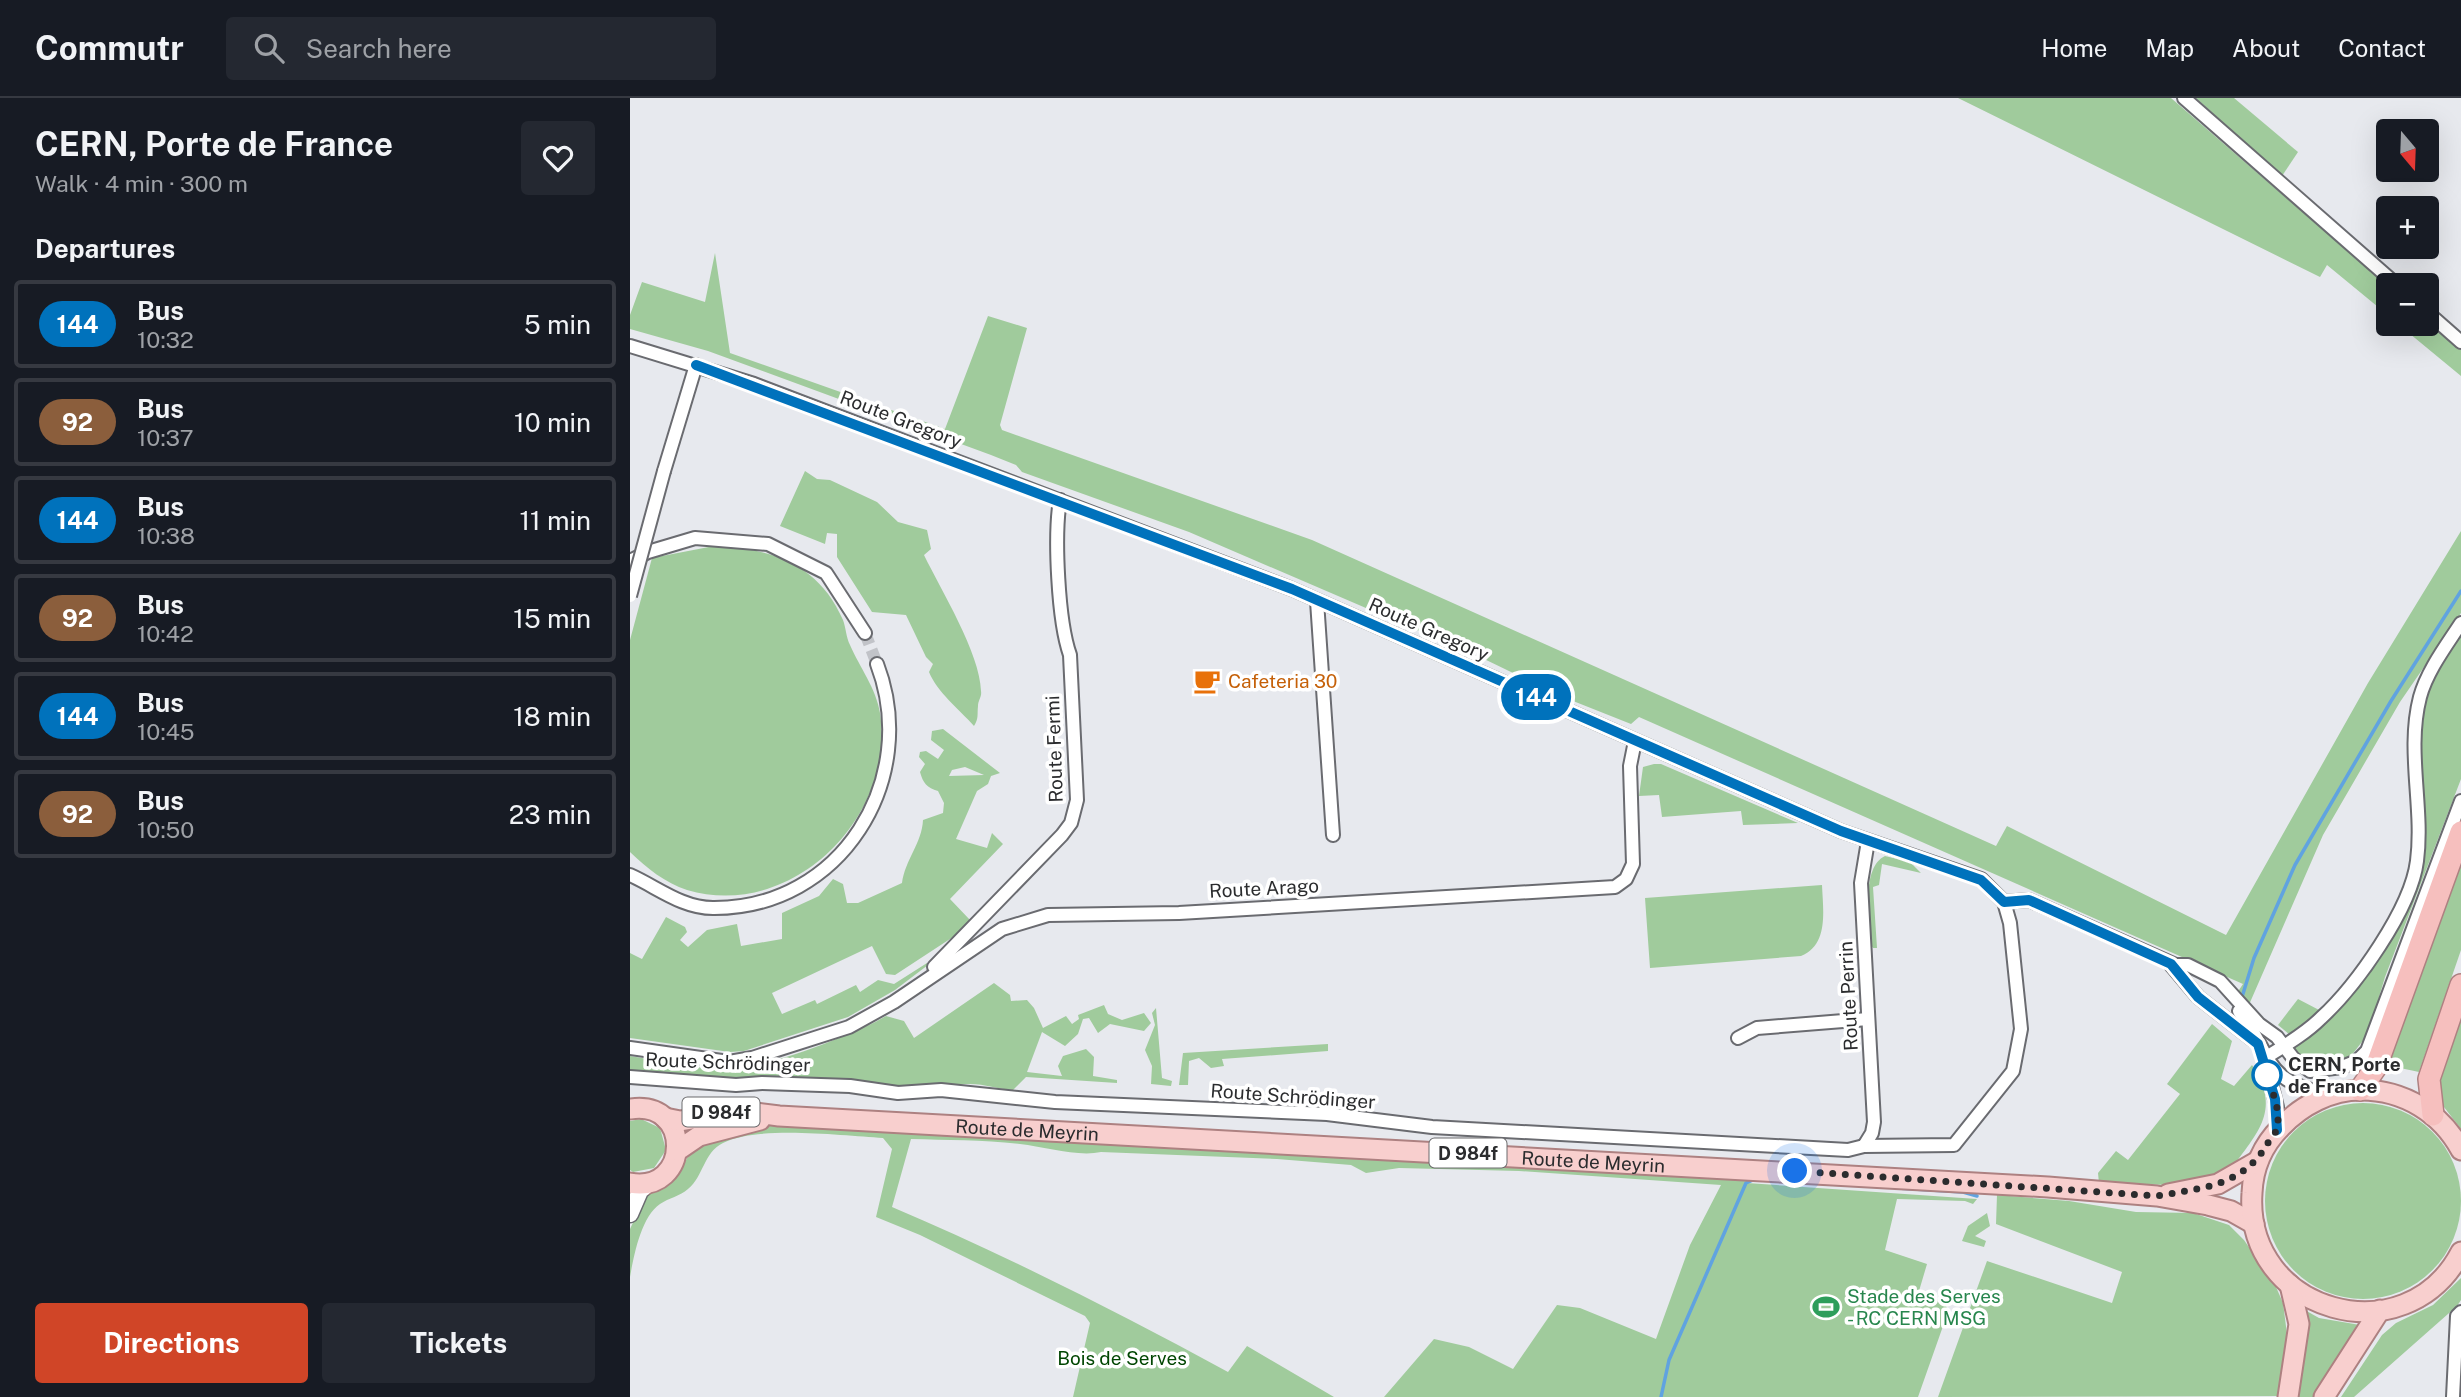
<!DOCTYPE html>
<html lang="en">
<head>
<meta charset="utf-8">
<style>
	body { margin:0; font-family:"Public Sans",sans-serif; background:#242831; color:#f1f3f6; height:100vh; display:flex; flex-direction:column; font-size:26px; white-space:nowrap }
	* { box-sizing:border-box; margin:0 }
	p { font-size:23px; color:#9ea1a6 }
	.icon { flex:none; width:38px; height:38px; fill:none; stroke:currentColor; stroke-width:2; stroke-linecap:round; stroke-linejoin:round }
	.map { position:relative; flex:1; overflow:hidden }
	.sheet { display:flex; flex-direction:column; background:#171b24; width:630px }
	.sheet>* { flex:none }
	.badge { padding:0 14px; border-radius:23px; font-size:24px; line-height:46px }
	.needle { width:46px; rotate:161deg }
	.buttons { position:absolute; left:1746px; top:21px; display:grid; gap:14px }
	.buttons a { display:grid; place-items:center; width:63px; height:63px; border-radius:7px; background:#171b24; box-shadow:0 7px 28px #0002; font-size:35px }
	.you { position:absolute; width:35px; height:35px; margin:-18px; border:5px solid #fff; border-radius:50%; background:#1a73e8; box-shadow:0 0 0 10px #1a73e833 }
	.map>.badge { position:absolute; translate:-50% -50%; box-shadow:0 0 0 4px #fff }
	h2 { padding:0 35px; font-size:26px; line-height:63px }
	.round { display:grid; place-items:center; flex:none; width:74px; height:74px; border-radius:7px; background:#242831 }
	.summary { display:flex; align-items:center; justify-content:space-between; height:119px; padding:0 35px }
	h1 { font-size:33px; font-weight:700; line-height:52px }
	.button { display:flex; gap:14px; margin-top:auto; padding:14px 35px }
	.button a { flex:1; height:80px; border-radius:7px; background:#d04527; color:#fff; font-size:28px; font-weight:700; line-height:80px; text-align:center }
	.button a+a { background:#242831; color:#f1f3f6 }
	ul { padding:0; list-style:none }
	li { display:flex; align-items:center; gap:21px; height:88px; margin:0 14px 10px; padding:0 21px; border:4px solid #363941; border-radius:7px }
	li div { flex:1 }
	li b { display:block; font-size:26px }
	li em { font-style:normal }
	li .badge { min-width:77px; font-weight:700; text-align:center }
	header { display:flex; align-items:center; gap:42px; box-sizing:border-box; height:98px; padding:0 35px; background:#171b24; border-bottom:2px solid #363941 }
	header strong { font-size:33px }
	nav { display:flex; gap:38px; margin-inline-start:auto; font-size:24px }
	.search { width:490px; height:63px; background:#242831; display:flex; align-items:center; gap:18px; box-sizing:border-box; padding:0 24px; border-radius:7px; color:#9ea1a6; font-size:26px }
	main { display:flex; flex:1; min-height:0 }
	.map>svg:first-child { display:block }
</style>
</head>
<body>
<header>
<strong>Commutr</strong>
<div class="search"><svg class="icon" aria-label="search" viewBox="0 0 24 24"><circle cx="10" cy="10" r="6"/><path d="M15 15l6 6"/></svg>Search here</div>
<nav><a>Home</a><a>Map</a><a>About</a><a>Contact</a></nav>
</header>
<main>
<section class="sheet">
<div class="summary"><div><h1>CERN, Porte de France</h1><p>Walk · 4 min · 300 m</p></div><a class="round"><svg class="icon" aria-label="heart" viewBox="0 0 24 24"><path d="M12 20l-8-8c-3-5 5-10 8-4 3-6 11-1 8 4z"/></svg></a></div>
<h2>Departures</h2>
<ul>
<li><span class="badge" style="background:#0072bc;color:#fff">144</span><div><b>Bus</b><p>10:32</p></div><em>5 min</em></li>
<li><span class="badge" style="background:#8b5e3c;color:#fff">92</span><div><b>Bus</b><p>10:37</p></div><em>10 min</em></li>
<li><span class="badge" style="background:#0072bc;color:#fff">144</span><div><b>Bus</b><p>10:38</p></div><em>11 min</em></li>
<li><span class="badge" style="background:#8b5e3c;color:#fff">92</span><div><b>Bus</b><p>10:42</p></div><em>15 min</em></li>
<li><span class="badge" style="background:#0072bc;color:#fff">144</span><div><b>Bus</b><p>10:45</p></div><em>18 min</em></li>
<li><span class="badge" style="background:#8b5e3c;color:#fff">92</span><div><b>Bus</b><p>10:50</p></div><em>23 min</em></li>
</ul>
<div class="button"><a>Directions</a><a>Tickets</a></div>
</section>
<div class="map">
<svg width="1831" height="1299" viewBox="0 0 1831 1299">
	<rect width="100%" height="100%" fill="#e7e9ee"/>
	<g fill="#a0cb9c" fill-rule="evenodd">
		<polygon points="1328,0 1541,0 1759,189 1759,218 1697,167 1690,179"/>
		<polygon points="1566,0 1604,0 1668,54 1652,78"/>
		<polygon points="85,155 100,255 315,331 358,218 397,230 370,327 372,332 682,442 1366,748 1377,728 1596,837 1738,585 1831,433 1831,515 1770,604 1693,737 1618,909 1607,895 1613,886 1009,619 1001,626 933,599 850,559 849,554 815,544 559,434 392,374 386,367 361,357 78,253 0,231 0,217 12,184 75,204"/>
		<polygon points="1797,222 1831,252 1831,278 1768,226 1797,226"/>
		<path d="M175,373L187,381L200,382L247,404L268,424L297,432L301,451L294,457C311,492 350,555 351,593C352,599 348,602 348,608C347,617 349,620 344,628C329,611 307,594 299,574L303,566L296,559L276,517L242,514L207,459V436L197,435L195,446L150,428Z"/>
		<path d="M84,448C141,450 189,466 213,522C216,530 216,539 220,547C230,570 246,590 250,615C266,719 162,823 57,792C35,785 17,770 0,754V542L22,460Z"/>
		<polygon points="1831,533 1831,681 1755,879 1738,936 1721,958 1689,966 1669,957 1663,947 1689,929 1790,776 1790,628 1797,593"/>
		<path d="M313,631L370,675L361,678L358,686L347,693L326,741L357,750L362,735L373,746L320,801L340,822L323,839L265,877L256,876L242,848L142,895L152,916L185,902L187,906L226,887L230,894L248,882L264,886L297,865L298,867L265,892L218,919L114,953L100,954L0,940V855L12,861L36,819L55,829L57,834L50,842L58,849L77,832L107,826L111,848L152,841V815L189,798L203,781L213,786L217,805H228L272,785C275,762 292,745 293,722L313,715L314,705L308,693C297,690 293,685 290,674L295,666L289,659L290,654L296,653L308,661L314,652L301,642L302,633ZM335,669L354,677L319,678L322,672Z"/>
		<polygon points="1024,666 1031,666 1168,725 1113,727 1111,713 1032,719 1029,697 1009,698 1013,669"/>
		<polygon points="1831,753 1831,852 1789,974 1756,967"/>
		<path d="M1255,758L1280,764L1291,775L1252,766L1249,787L1243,789L1247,850H1243L1240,845C1239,823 1231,769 1255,758Z"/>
		<path d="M1192,787C1193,812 1199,847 1171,858L1020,870L1015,800Z"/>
		<path d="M364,885L380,897L381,903L397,902L404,910L413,930L436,918L442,926L449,921L448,917L474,907L478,916L492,922L514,915L521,925L514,933L480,926L468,935L459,920L453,921L448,936L435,948L412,934L397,974L432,978L428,968L433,958L456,951L464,959L463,978L487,982V985L396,979L383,992C368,991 355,986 340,986C312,985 255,1001 232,983C187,980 142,984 96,982C63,981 32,975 0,973V958C33,963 69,972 102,971C134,971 228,935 256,918L274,923L284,940Z"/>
		<polygon points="1668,901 1691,913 1660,937 1648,927"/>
		<polygon points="526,910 532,980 542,983 541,988 521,986 522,968 515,952 525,927 522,915"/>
		<polygon points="1831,913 1831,1031 1807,1000 1810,975"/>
		<path d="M1582,926L1602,943L1591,981L1604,988L1622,967C1654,1015 1624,1037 1598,1076L1541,1087L1469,1085L1468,1075L1486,1053L1498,1062L1550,996L1537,986Z"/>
		<polygon points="698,946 698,953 592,961 594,968 581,970 569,960 559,963 558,987 549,987 553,955"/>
		<circle cx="1733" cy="1103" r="98"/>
		<polygon points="11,1021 30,1030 36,1052 24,1070 3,1074 0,1072 0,1023"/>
		<path d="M142,1027L1120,1079L1117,1085L1347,1101L1343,1106L1335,1103L1267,1101L1255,1152L1297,1166L1289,1193L1315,1204L1318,1214L1288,1299H754L804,1241L839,1249L883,1271L927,1207L950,1210L1026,1241L1060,1147L1091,1087L889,1073L769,1070L736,1075L721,1067L647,1061L471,1054C448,1059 415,1049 390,1046C354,1042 317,1042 281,1041L262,1109C377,1158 488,1214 598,1274L617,1248L704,1299H443L460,1225L455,1218L290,1137L246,1119L262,1051L253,1040C213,1038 128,1027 93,1045C73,1055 74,1078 58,1091C50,1098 39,1100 30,1106C11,1119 4,1157 0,1179V1131L16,1097L35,1088L47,1078L64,1048L124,1028Z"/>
		<polygon points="1367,1097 1439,1103 1506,1114 1563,1115 1599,1127 1614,1142 1646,1189 1653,1205 1658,1244 1651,1298 1308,1299 1357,1163 1482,1205 1492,1174 1366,1126"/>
		<polygon points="1357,1115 1360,1128 1345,1138 1356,1143 1354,1149 1332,1143 1338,1128"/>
		<polygon points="1831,1180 1831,1202 1827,1208 1724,1299 1711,1299 1752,1237 1766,1225 1803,1207"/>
		<polygon points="1673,1211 1689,1220 1730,1227 1685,1299 1663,1299"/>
	</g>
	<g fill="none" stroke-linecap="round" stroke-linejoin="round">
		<g stroke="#60a3e0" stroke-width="3.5">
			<polyline points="1612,899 1624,860 1665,767 1761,603 1831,493"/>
			<polyline points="1267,1090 1333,1094 1347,1098"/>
			<polyline points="1031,1299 1039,1262 1116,1085 1123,1082"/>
		</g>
		<polyline stroke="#c1c3c8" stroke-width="12" stroke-dasharray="12 6" stroke-linecap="butt" points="235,535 247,566"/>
		<g stroke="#6a6b70" stroke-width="16">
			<g id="minor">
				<polyline points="1554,0 1767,187"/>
				<polyline points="1797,214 1831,244"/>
				<polyline points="0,248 124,286 662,491 1211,733 1351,781 1374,804 1380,825 1391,931 1383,973 1324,1047 1234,1048 1218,1052 802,1029 697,1016 425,1004 311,992 268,995 220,988 132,985 106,987 0,979"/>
				<polyline points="34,373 66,267"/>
				<polyline points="0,463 18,454 65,440 138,446 196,475 235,535"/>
				<polyline points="687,503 703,737"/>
				<path d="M0,777C27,789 52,810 83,810C211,811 291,681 247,566"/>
				<polyline points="1374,804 1399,802 1548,868"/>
				<polyline points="1541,867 1558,867 1590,883 1629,926 1647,939 1663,960 1680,973 1712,969 1727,963 1737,953 1831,703"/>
				<polyline points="1541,867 1568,899 1623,942"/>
				<path d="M304,869L432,737L441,725L447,702L440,557C428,523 424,438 430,402"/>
				<path d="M1609,913C1643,957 1632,984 1698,996"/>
				<polyline points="1108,940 1127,930 1238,921"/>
				<polyline points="0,950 99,964 122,960 219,929 264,904 372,831 418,817 549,815 985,789 996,781 1003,766 1000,668 1005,643"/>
				<path d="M1635,960C1654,948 1675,936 1691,920C1726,888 1781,811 1787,763C1794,709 1776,653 1790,599C1797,573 1816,548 1831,525"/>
				<polyline points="1635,961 1647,1009 1647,1032"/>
				<polyline points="1234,1048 1242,1035 1244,1024 1231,785 1238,743"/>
				<polyline points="1823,1299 1827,1218 1831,1214"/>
			</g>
		</g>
		<g stroke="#6a6b70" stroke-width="19">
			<polyline id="tertiary" points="0,1116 10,1093 19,1085"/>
		</g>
		<g stroke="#ad8181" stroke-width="23">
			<g id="primary">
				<path d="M0,1011C63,1001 61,1096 0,1085"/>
				<path id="s1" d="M35,1020L50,1023L111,1013L149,1018L1418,1089L1527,1098L1578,1107L1601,1113L1624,1126"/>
				<path d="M1831,1052C1811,1015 1774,992 1731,992C1701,992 1672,1007 1651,1029C1633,1047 1623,1070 1622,1095C1614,1215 1776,1260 1831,1154"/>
				<polyline points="47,1053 69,1038 130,1022"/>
				<polyline points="1538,1096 1588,1086 1628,1063"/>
				<polyline points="1658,1299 1669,1226 1660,1187"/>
				<polyline points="1694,1299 1750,1212"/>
			</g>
		</g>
		<g stroke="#ad8181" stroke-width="24">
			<g id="trunk">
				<polyline points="1730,992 1746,969 1831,734"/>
				<polyline points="1803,1017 1799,981 1831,887"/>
			</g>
		</g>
		<use href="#minor" stroke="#fff" stroke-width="12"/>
		<use href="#tertiary" stroke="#fff" stroke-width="16"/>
		<use href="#primary" stroke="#f8cfce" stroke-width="19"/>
		<use href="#trunk" stroke="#f6bfbe" stroke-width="21"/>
		<g stroke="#6a6b70" stroke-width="16" stroke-linecap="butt">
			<polyline id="minor-bridge" points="0,498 34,373"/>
		</g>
		<use href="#minor-bridge" stroke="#fff" stroke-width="12"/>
	</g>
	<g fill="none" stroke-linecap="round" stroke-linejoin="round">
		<g stroke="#fff" stroke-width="16">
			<polyline id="line" points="66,267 662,491 1211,733 1351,782 1374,804 1399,802 1541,866 1568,899 1628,946 1645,1001 1647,1032"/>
		</g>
		<use href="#line" stroke="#0072bc" stroke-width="10"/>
		<path stroke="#2b2c2e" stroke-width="7" stroke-dasharray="0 12.6" d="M1165,1073L1527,1098C1570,1090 1611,1089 1636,1048C1639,1042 1646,1036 1647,1030C1651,1012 1642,994 1637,977"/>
	</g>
	<defs>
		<g id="cafe-bare" transform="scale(2.1)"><path d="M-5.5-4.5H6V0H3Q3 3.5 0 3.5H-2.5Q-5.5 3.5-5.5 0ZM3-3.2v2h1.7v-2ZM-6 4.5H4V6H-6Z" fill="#e8710a" stroke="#fff" stroke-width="2.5" paint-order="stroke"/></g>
		<g id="stadium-bare" transform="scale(2.1)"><path d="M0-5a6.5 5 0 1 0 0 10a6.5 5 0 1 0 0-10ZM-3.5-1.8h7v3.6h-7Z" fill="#2e9e5b" stroke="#fff" stroke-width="2.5" paint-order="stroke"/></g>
	</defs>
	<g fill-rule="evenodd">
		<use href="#cafe-bare" x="577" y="583"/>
		<use href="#stadium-bare" x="1196" y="1209"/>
	</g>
	<circle fill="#fff" stroke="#0072bc" stroke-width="3.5" cx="1637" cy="977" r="14"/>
	<g text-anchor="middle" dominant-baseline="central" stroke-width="7" stroke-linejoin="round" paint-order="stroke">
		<g fill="#fff" stroke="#6b6b6d" stroke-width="2">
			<rect x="52.5" y="999.5" width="77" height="29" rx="5"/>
			<rect x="799.5" y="1040.5" width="77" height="29" rx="5"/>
		</g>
		<g font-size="18" font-weight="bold" fill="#2b2c2e">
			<text x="91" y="1014">D 984f</text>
			<text x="838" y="1055">D 984f</text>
		</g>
		<g font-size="19" fill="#2b2c2e" stroke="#fff">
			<text transform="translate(271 321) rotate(21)">Route Gregory</text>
			<text transform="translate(799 531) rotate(24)">Route Gregory</text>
			<text transform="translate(424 651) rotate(-92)">Route Fermi</text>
			<text transform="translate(634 790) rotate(-3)">Route Arago</text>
			<text transform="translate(1218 898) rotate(-93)">Route Perrin</text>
			<text transform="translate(98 964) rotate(2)">Route Schrödinger</text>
			<text transform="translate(663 998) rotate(4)">Route Schrödinger</text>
			<text stroke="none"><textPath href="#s1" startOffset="364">Route de Meyrin</textPath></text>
			<text stroke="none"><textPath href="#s1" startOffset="931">Route de Meyrin</textPath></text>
		</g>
		<g font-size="19" fill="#c56008" stroke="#fff" text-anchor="start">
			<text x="598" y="583">Cafeteria 30</text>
		</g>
		<g font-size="19" font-weight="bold" fill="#2b2c2e" stroke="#fff" text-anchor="start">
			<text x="1658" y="966">CERN, Porte<tspan x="1658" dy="22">de France</tspan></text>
		</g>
		<g font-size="19" fill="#27864d" stroke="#fff" text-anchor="start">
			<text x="1217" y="1198">Stade des Serves<tspan x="1217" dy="22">- RC CERN MSG</tspan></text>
		</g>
		<g font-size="19" fill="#014602" stroke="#fff">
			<text x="492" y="1260">Bois de Serves</text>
		</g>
	</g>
</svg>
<div class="buttons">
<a><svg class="needle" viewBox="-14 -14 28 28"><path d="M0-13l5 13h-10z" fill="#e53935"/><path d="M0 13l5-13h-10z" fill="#9ea1a6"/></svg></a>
<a>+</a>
<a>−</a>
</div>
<div class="you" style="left:1165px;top:1073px"></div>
<b class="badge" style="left:906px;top:599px;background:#0072bc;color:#fff">144</b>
</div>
</main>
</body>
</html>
